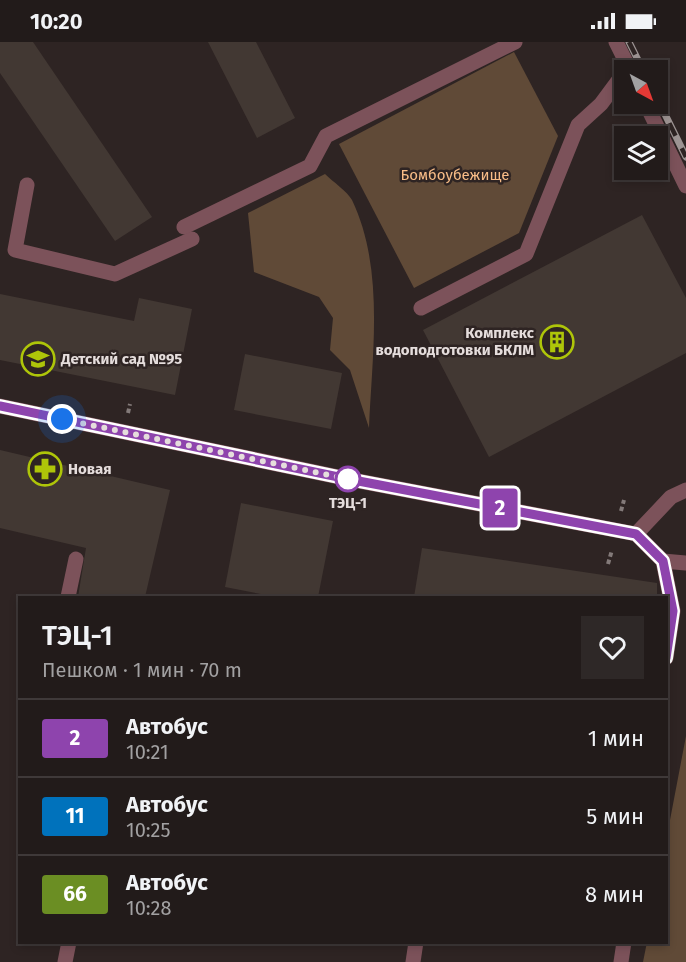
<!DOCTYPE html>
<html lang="ru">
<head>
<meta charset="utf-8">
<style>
	body { margin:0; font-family:"Fira Sans",sans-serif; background:#2e2827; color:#f1f3f6; height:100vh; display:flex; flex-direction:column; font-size:22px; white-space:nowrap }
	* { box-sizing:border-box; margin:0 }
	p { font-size:20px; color:#a2a1a2 }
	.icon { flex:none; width:33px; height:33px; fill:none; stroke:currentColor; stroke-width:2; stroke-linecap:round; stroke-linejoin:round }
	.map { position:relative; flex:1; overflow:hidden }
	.sheet { position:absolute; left:18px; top:554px; width:650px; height:348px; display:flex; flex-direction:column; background:#221b1a; border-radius:0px; box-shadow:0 3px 9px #0003,0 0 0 2px #3f3939 }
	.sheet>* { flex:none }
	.badge { padding:0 12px; border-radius:4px; font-size:21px; line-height:39px }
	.needle { width:39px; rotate:139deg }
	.controls { position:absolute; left:614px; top:18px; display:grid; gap:12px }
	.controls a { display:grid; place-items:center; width:54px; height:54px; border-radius:0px; background:#221b1a; box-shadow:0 3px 9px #0003,0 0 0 2px #3f3939; font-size:30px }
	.you { position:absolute; width:30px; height:30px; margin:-15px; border:4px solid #fff; border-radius:50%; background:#1a73e8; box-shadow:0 0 0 9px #1a73e833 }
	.map>.badge { position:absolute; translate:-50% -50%; box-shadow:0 0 0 3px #fff }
	.round { display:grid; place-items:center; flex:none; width:63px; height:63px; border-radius:0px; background:#2e2827 }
	.headline { display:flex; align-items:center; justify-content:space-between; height:102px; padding:0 24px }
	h1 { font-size:28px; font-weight:600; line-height:45px }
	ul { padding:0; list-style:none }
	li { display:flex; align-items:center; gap:18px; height:78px; padding:0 24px; border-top:2px solid #3f3939 }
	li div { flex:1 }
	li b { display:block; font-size:22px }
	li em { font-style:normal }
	li .badge { min-width:66px; font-weight:700; text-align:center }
	.status { display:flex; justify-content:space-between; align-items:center; height:42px; padding:0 30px; background:#221b1a; direction:ltr }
	.status svg { height:16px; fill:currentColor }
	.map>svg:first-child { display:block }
</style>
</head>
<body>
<div class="status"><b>10:20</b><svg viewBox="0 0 49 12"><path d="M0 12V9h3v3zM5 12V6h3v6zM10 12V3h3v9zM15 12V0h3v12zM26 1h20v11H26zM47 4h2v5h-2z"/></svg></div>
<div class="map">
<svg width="686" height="920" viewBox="0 0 686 920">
	<rect width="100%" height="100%" fill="#2e2423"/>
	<g fill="#604a37">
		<polygon points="514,10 558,94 519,191 414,246 339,102"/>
		<path d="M325,132C333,140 347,149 352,158C385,227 372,313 369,386L350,328L330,308L333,276L319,255L254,230L248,171Z"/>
		<polygon points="686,694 686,920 643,920 647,900 666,900 666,799"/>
	</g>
	<g fill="#423833">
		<polygon points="0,0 33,0 152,175 115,199 0,31"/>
		<polygon points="208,0 256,0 295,76 257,96"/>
		<polygon points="642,173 686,256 686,311 489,415 423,288"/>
		<polygon points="0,252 134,279 139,256 192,267 175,353 0,318"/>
		<polygon points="245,312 342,331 331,387 234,368"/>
		<polygon points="0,408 170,448 145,555 78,555 86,506 0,486"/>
		<polygon points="241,461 333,479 318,555 276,555 225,545"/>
		<polygon points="422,506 657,541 657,555 414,555"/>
	</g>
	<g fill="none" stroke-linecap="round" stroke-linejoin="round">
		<g stroke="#837a79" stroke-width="4" stroke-dasharray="4.5 3" stroke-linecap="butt">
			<polyline points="128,371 130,362"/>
			<polyline points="621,469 624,458"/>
			<polyline points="608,522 612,508"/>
		</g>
		<g stroke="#7c525a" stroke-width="15">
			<polyline points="616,0 630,28"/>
			<polyline points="646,62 686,144"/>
			<polyline points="27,143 15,208 115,232 192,197"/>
			<polyline points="184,185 310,124 326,94 515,0"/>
			<polyline points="421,266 526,212 578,83 601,62 624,31"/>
			<polyline points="0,364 348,437 636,492 663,519"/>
			<polyline points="636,492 671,455 686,448"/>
			<polyline points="663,519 673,569 666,616"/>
			<polyline points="663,519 686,521"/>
			<polyline points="68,555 76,517"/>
			<polyline points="65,920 69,900"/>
			<polyline points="413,920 416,900"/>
			<polyline points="621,920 624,900"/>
		</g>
		<g stroke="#9d9493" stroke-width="7">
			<g id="rail">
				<polyline points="629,0 643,28"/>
				<polyline points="657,56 686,115"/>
			</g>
		</g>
		<use href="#rail" stroke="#2e2423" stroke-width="4.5" stroke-dasharray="14" stroke-linecap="butt"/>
	</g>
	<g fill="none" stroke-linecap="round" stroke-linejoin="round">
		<g stroke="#fff" stroke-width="14">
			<polyline id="line" points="0,364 348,437 636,492 663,519 673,569 666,616"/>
		</g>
		<use href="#line" stroke="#8e44ad" stroke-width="9"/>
		<polyline stroke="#e5dddc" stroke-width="6" stroke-dasharray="0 10.8" points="62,377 348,437"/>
	</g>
	<defs>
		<g id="building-ring" transform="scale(1.725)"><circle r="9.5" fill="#2e2423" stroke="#aec509" stroke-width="1.5"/><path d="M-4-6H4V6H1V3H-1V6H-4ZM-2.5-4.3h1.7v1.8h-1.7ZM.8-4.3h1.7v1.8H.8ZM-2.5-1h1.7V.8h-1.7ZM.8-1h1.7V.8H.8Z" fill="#aec509"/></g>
		<g id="school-ring" transform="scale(1.725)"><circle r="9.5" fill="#2e2423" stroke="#aec509" stroke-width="1.5"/><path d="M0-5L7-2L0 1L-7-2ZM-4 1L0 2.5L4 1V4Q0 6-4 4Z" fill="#aec509"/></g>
		<g id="pharmacy-ring" transform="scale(1.725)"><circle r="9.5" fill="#2e2423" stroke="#aec509" stroke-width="1.5"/><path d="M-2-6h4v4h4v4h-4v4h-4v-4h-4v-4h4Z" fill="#aec509"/></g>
	</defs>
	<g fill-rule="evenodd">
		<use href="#building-ring" x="557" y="300"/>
		<use href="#school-ring" x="38" y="317"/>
		<use href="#pharmacy-ring" x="45" y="427"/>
	</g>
	<circle fill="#fff" stroke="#8e44ad" stroke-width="3" cx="348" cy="437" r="12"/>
	<g text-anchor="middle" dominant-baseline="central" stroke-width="5" stroke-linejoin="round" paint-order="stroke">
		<g font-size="15" fill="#f8bc87" stroke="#2e2423">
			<text x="455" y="133">Бомбоубежище</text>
		</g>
		<g font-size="15" font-weight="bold" fill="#e5dddc" stroke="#2e2423" text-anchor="start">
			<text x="534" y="291" text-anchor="end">Комплекс<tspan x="534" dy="17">водоподготовки БКЛМ</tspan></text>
			<text x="61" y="317">Детский сад №95</text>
			<text x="68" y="427">Новая</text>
		</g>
		<g font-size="15" font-weight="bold" fill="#e5dddc" stroke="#2e2423">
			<text x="348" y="461">ТЭЦ-1</text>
		</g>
	</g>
</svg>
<div class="controls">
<a><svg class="needle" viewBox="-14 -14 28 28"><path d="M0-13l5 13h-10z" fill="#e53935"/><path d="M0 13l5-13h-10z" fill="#a2a1a2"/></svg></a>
<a><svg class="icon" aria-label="layers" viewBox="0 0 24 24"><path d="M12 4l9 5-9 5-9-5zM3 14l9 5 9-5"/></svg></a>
</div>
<div class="you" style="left:62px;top:377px"></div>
<b class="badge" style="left:500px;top:466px;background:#8e44ad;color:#fff">2</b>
<section class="sheet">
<div class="headline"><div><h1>ТЭЦ-1</h1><p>Пешком · 1 мин · 70 m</p></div><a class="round"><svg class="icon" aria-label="heart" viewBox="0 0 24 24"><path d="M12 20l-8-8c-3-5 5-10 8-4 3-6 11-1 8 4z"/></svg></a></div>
<ul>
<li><span class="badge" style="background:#8e44ad;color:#fff">2</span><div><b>Автобус</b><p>10:21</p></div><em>1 мин</em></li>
<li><span class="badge" style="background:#0072bc;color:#fff">11</span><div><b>Автобус</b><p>10:25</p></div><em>5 мин</em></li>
<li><span class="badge" style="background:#6b8e23;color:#fff">66</span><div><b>Автобус</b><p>10:28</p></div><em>8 мин</em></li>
</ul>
</section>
</div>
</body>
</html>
